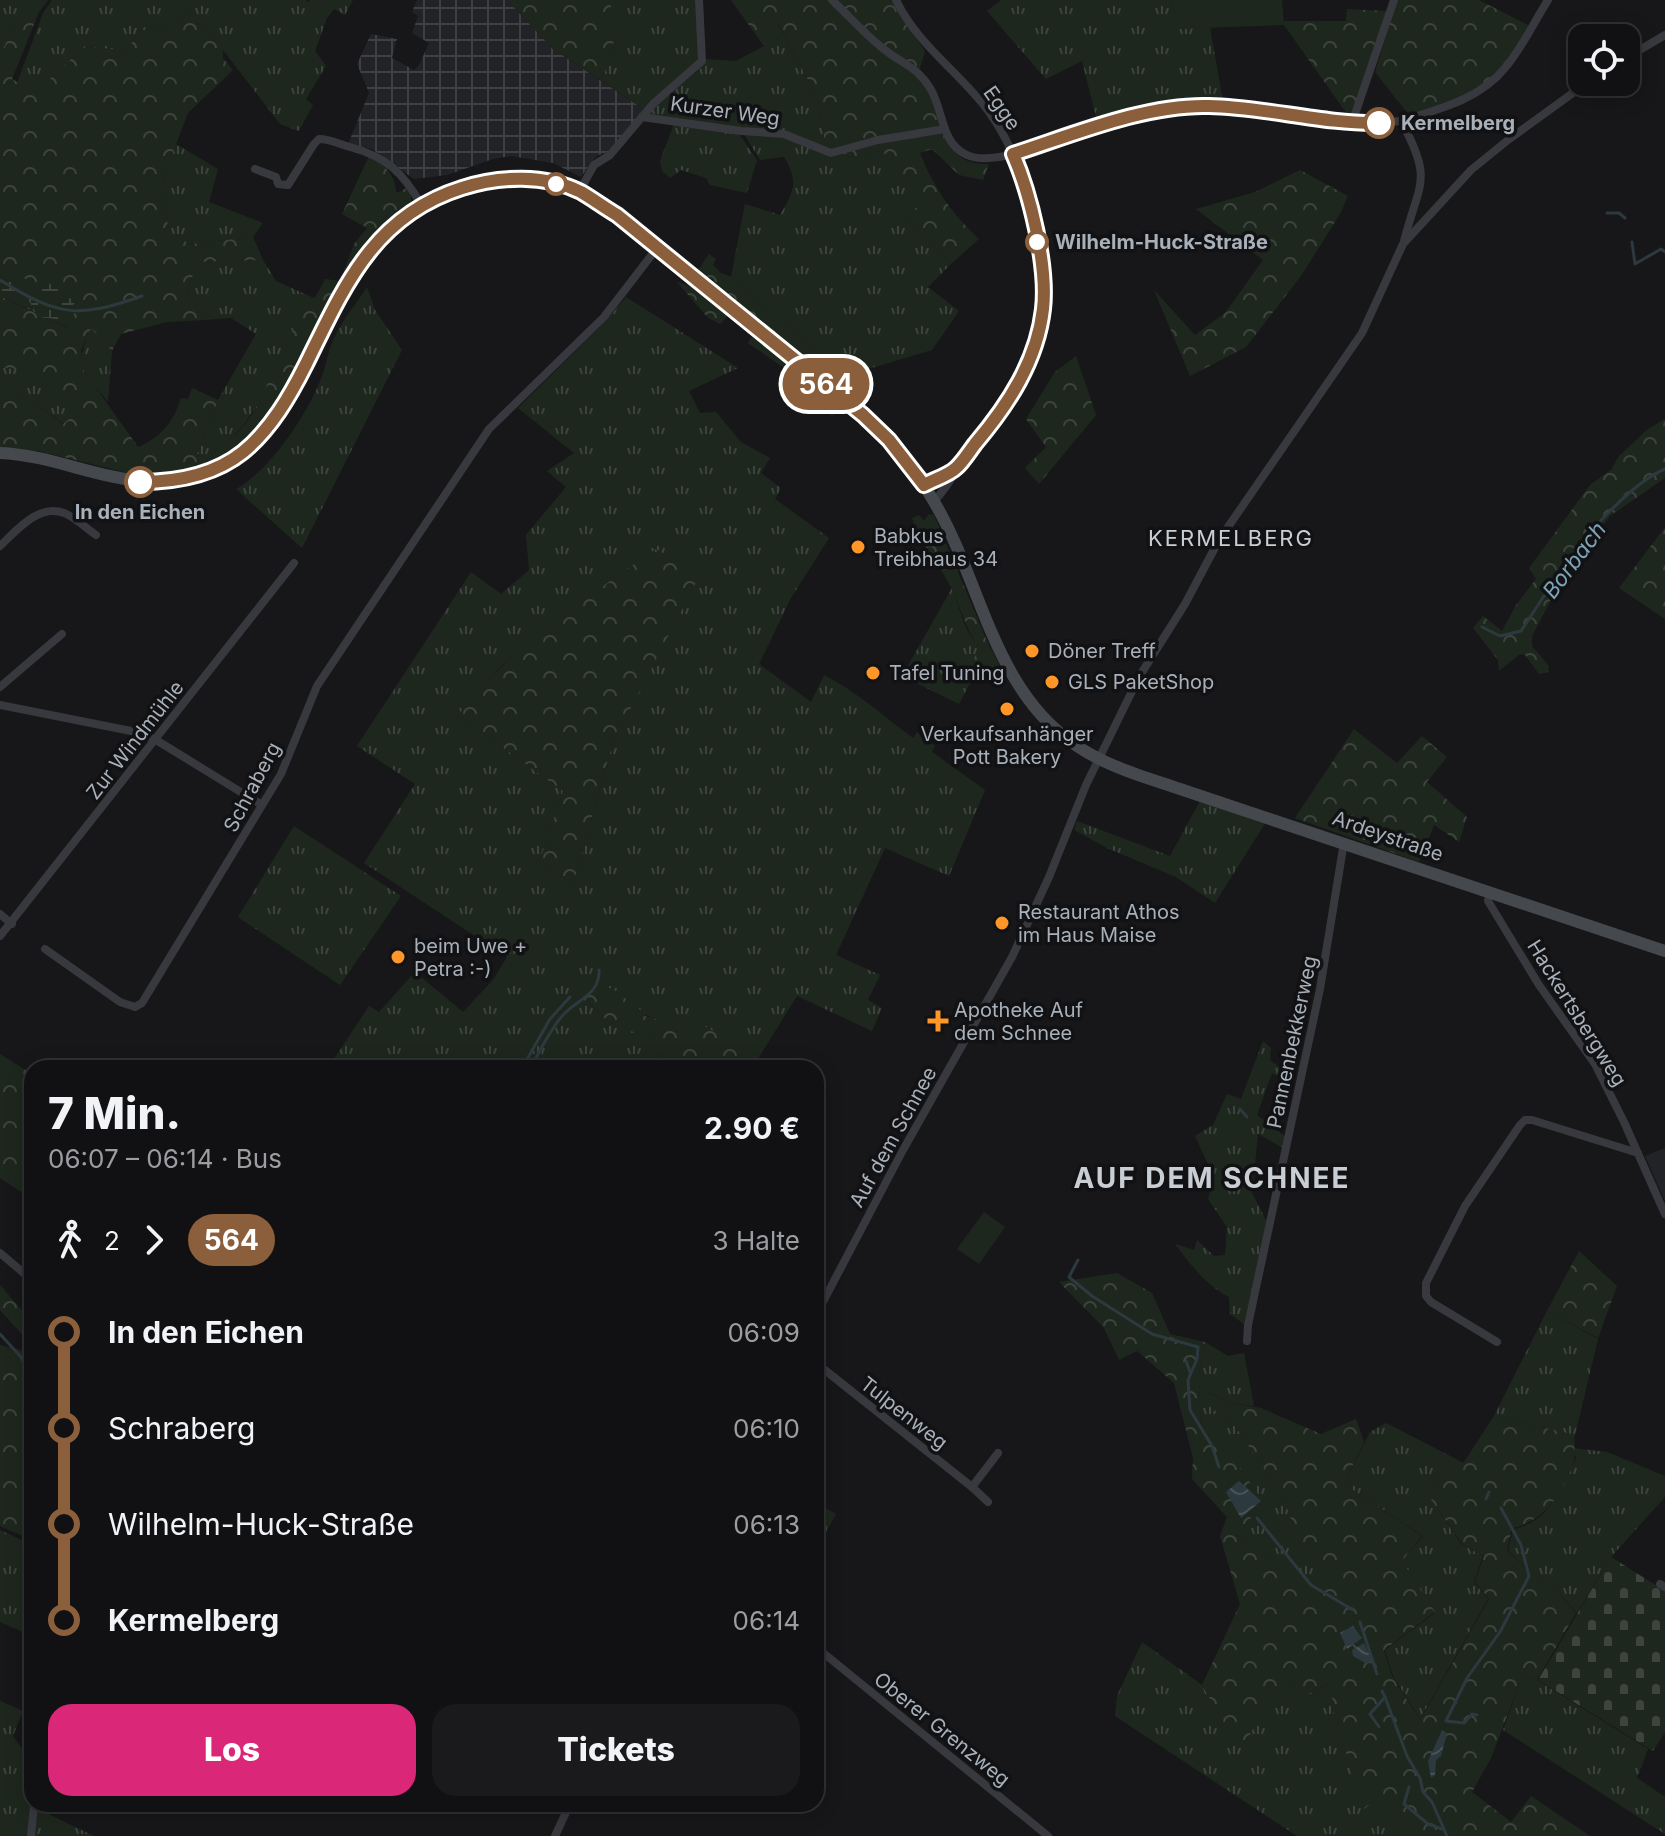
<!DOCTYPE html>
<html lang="de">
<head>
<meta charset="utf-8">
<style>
	body { margin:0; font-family:Inter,sans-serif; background:#1a1a1c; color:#f1f3f6; height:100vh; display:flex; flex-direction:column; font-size:30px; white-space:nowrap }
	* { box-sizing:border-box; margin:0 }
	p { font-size:26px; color:#9c9da0 }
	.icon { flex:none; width:44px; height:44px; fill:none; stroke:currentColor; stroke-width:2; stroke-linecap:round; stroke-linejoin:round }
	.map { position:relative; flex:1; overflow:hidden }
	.side { position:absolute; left:24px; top:1060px; width:800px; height:752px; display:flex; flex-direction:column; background:#111113; border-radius:24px; box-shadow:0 4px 20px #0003,0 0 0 2px #303133 }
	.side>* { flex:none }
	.badge { padding:0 16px; border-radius:26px; font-size:28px; line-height:52px }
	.tools { position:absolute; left:1568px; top:24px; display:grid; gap:16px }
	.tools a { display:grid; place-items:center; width:72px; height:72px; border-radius:16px; background:#111113; box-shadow:0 4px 20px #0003,0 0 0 2px #303133; font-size:40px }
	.map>.badge { position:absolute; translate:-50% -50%; box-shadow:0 0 0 4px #fff }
	.legs { display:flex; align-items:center; gap:12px; height:88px; padding:0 24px; font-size:26px }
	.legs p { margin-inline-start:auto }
	.headline { display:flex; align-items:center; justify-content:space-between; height:136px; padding:0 24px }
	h1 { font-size:44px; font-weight:800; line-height:60px }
	.cta { display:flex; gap:16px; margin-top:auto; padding:16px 24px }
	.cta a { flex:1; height:92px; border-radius:24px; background:#db2777; color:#fff; font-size:32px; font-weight:800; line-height:92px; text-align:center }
	.cta a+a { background:#1a1a1c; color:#f1f3f6 }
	ul { padding:0 24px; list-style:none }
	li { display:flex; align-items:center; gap:28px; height:96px; font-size:30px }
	li i { display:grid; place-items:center; width:12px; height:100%; margin:0 10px; background:currentColor }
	li i::after { content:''; width:20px; height:20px; margin:-10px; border:6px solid; border-radius:50%; background:#111113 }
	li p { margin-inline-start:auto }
	li:first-child i { background:linear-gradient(#0000 50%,currentColor 0) }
	li:last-child i { background:linear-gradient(currentColor 50%,#0000 0) }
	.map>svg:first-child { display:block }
</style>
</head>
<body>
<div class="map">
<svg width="1665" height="1836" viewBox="0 0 1665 1836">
	<defs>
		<pattern id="industrial-grid" width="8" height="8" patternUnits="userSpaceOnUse" patternTransform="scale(2)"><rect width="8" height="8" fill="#222326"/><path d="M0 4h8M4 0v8" fill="none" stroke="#3f4043"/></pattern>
		<pattern id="grass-tufts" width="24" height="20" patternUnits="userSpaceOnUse" patternTransform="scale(2)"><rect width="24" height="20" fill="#1e271e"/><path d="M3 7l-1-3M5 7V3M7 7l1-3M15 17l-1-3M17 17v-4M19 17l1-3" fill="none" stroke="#3c443d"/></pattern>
		<pattern id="forest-crowns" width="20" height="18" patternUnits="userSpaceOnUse" patternTransform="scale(2)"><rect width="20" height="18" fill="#1e271e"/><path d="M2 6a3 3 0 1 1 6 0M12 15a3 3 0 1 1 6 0" fill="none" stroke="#3c443d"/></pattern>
		<pattern id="wetland-marsh" width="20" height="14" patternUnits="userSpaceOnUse" patternTransform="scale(2)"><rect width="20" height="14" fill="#1e271e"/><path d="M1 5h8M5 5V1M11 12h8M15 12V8" fill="none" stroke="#3c443d"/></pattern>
		<pattern id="cemetery-stones" width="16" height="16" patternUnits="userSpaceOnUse" patternTransform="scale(2)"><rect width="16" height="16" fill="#1e271e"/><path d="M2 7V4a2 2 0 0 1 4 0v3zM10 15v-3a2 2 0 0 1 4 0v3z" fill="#3c443d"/></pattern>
		<pattern id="water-waves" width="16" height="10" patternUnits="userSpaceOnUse" patternTransform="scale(2)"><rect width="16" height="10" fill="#2c393e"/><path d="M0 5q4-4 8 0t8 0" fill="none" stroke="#485358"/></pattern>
	</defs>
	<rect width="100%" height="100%" fill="#171719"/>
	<polygon fill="#222326" points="1665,1148 1665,1201 1645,1156"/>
	<polygon fill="url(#industrial-grid)" points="417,0 507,0 553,49 645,110 608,152 596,156 581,177 553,163 511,156 493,159 447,175 414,179 372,149 348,144 369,93 357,64 371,34 397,39 392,58 414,70 419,65 429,43 412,33 418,16 412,12"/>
	<g fill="url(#grass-tufts)" fill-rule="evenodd">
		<polygon points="0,0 48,0 39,12 30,9 14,25 0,56"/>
		<polygon points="52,0 305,0 309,2 310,0 353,0 345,15 334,9 327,18 315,51 326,66 306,99 313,105 299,131 280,124 223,50 188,12 161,32 144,27 125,51 85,46 36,92 17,83 43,13"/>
		<polygon points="609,0 695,0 701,57 645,110 602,81 618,28"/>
		<polygon points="1001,0 1172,0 1177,29 1210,27 1223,102 1182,103 1097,121 1082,61 1046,79 987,11"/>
		<polygon points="777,22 818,99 826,149 783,131 740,128 647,114 701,68 705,59 736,61 764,46 756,35"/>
		<polygon points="674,124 739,134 757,160 747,193 710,185 706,178 681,170 670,178 662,171 660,161"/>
		<path d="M744,134L782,137L842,154L850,158L881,150L926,199L907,219L952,263L928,287L959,311L932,350L858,372L839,369L731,277L745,204L780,215C794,191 799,182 784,157L760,160Z"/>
		<polygon points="176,144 218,169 209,202 263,223 253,237 190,244 170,233 160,191"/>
		<polygon points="263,260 276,281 316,299 284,345 266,393 242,427 226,444 211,450 215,461 202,466 196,456 218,400 256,334 231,318 205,320 187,294 197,262"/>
		<polygon points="0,269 76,310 68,328 5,298 0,304"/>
		<path d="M367,287L375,310L402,350L302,548L236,489C270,471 309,412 322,376C327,362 329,347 336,334C344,318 357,303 367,287Z"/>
		<path d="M626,297L738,368L689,391L700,413L716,412L741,442L770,458L761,473L781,488L775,499L829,538L791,598L759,664L811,702L824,675C856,691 883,716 913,738L917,733L935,746L932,752L985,790L949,876L885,848L836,955L880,975L868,1000L882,1008L872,1031L797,996L759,1057L694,1021L675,1032L654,1018L576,993L611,1024L630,1016L649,1030L651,1047L680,1068H328L369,1006L379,1012L415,972L463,1012L493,980L507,957L364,863L415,784L357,746L471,572L501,594L529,570L526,535L566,487L547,471L574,453L518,408L607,320ZM656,550L699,576L613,742L573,884L539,863L563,791L458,715L501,666Z"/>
		<path d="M91,327L112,351L108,402C83,371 74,367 91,327Z"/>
		<polygon points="0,367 23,370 78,413 64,424 24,396 0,404"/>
		<polygon points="952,588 966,628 978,647 979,666 959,704 902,676"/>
		<polygon points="1200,801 1266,822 1215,903 1176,877 1107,848 1074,830 1077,821 1170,856"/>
		<polygon points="294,826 401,896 340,985 238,917"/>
		<path d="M1263,1041L1271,1048L1270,1060L1294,1079L1292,1084L1272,1073L1257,1115L1286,1137L1283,1148L1258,1134L1252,1193L1267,1222L1244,1324L1230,1314L1229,1297C1207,1286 1190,1264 1175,1244L1194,1250L1197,1240L1214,1256L1225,1255L1227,1227L1208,1199L1214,1177L1195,1136L1213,1125L1227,1094L1241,1099Z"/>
		<polygon points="1547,1311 1598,1339 1575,1435 1494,1416"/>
		<polygon points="1205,1342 1228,1356 1244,1353 1254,1406 1231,1403 1210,1393 1209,1406 1236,1427 1284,1499 1300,1545 1333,1579 1319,1590 1236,1535 1228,1452 1201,1439 1199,1374"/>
		<polygon points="1386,1423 1464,1463 1440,1473 1430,1498 1461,1544 1483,1556 1474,1582 1488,1599 1420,1719 1393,1676 1385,1650 1435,1613 1402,1561 1423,1536 1344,1484 1370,1432"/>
		<path d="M1573,1448L1607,1452L1665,1476V1497L1611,1557L1577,1613L1553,1587L1530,1573L1508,1550L1513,1529C1549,1523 1562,1487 1576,1458Z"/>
		<polygon points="819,1505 836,1514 817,1549 816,1510"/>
		<polygon points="0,1530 32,1545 32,1636 0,1622"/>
		<polygon points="1142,1642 1202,1685 1229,1732 1285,1677 1295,1685 1297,1699 1331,1683 1335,1718 1364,1808 1387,1791 1399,1836 1297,1836 1115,1716 1117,1696"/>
		<polygon points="1522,1677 1537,1680 1648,1749 1637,1778 1665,1797 1665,1834 1503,1730"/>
		<polygon points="0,1701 23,1711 13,1736 29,1759 31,1790 27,1836 0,1836"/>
		<polygon points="34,1807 94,1836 31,1836"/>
	</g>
	<g fill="url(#forest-crowns)">
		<polygon points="507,0 609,0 618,28 602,81 553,49"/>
		<path d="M731,0H892L897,11L925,51L920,68L915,72C920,78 926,85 930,93C945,123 942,166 989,164L983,180L959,175L932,149L920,153C933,187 952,214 979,239L952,263L907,219L925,199L881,150L850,158L837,150L826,149L818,99L778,23L756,35Z"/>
		<path d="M1397,0H1479L1530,26C1513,54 1493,84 1463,98C1446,106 1426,110 1409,115L1375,72Z"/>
		<path d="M30,8L39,12L12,79L36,92L85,46L125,51L144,27L161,32L188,12L223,50V58L233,70L188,113L176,144L160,191L170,233L190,244L253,237L263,260L197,262L187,294L205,320L167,322L121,334L112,351L91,328L81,350L84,371L138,447C161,438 174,421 181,398L188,399L192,388L218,400L196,456L202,466L168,475L140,476L39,451L0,448V404L24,396L63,424L77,413L23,370L0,367V304L4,298L67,328L76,310L0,269V56L14,25Z"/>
		<polygon points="1347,9 1387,11 1350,118 1284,25 1284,21 1346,21"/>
		<path d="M370,154C383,163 397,177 396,193L407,188L411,195V204C383,224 362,248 344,277C306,340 287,427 215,461L211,450C254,433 265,386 283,347C294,323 314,304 325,279L340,281L354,244L367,228L342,214Z"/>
		<polygon points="1300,170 1348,196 1340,214 1301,276 1246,347 1190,376 1154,290 1195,335 1226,312 1263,260 1196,209 1255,192"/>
		<polygon points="709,254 716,259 713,265 721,273 731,277 839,369 830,380 696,273"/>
		<polygon points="677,282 703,290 730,313 720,324 708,318"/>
		<polygon points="758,335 793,362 793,374 748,343 751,338"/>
		<polygon points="1076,356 1096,415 1039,484 1025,468 1046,447 1026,419 1055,372"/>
		<polygon points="802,377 808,377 843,406 832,416 796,386"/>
		<polygon points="1665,419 1665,478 1610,516 1562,579 1532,636 1532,646 1549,666 1548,672 1539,674 1525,655 1520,654 1499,671 1498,660 1473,628 1483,616 1502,631 1516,605 1536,579 1529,568 1590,485 1612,469 1618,457 1648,429"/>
		<path d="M929,514L934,515L987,641L1004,674L995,683L973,662L978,647C966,628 961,609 952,589C940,564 920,545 912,518L919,515L924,521Z"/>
		<polygon points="1665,527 1665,619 1619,588"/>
		<path d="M656,549L700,575L613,742L573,884L539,863L563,791L458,715C511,646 585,599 656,549Z"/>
		<polygon points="1354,729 1397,763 1422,736 1447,757 1427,782 1467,817 1459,842 1434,825 1419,862 1295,818"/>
		<polygon points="592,982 613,989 643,1012 645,1016 654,1018 675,1032 694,1020 759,1057 770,1068 680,1068 651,1047 649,1030 631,1033 630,1016 611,1024 576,993"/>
		<polygon points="0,1054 32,1074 32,1199 0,1178"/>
		<polygon points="1579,1251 1617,1286 1598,1338 1547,1311"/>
		<path d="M1117,1273L1152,1293L1170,1334L1205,1342L1199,1374L1201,1438L1228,1452L1264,1502L1236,1535L1318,1589L1332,1579L1300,1545L1284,1499L1236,1427L1209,1406V1393L1231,1403L1261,1408L1321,1434L1356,1419L1364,1442L1344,1484L1422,1536L1402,1561L1435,1612L1384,1650L1392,1676L1420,1720L1489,1599L1475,1582L1484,1556L1462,1544L1430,1498L1440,1473L1464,1462L1494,1416L1575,1435C1573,1443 1576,1453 1574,1460C1567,1489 1543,1523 1512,1528L1507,1550L1530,1573L1553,1587L1576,1613L1537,1680L1522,1677L1491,1758L1472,1792L1511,1822L1531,1796L1590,1836H1399L1387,1792L1364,1809L1335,1718L1330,1683L1296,1700L1295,1685L1285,1677L1244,1744L1229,1732L1202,1685L1240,1604L1220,1536L1227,1517L1192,1479L1193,1458L1174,1383L1137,1351L1119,1360L1104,1328L1059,1282Z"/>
		<polygon points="0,1285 32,1322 32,1336 28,1341 0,1310"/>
		<polygon points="0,1345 32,1353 32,1540 0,1526"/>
	</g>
	<polygon fill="url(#wetland-marsh)" points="0,265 37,285 50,284 75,302 65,320 38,317 26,295 0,295"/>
	<polygon fill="url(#cemetery-stones)" points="1611,1557 1665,1591 1665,1732 1653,1751 1538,1680"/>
	<g fill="#1e271e">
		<polygon points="1172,0 1282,0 1284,25 1176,29"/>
		<polygon points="984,1212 1005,1227 979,1264 957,1249"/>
	</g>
	<g fill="url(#water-waves)">
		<polygon points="1239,1481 1261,1501 1241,1518 1226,1492"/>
		<polygon points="1353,1626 1362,1638 1347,1649 1340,1633"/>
		<polygon points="1364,1643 1372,1660 1367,1664 1353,1656 1352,1650"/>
		<polygon points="1442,1730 1447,1733 1441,1756 1436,1760 1435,1775 1431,1778 1428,1761"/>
	</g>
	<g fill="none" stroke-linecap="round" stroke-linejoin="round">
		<g stroke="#2c393e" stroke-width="3">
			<polyline points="1607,213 1619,213 1625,218"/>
			<polyline points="1632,242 1635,264 1661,249 1665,252"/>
			<path d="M0,280C58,316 77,319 142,296"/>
			<path d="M1482,627L1500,636L1521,631L1544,596C1556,589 1561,572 1569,560C1590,530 1632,483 1665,469"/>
			<polyline points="522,1068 550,1019 570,997"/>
			<path d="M532,1068C535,1057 556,1021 565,1013C579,999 600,994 599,970"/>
			<polyline points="1240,1109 1247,1117"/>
			<polyline points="1078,1260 1069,1277 1092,1296 1152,1334 1198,1347 1197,1359 1188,1380 1190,1410 1212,1446 1219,1467"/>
			<polyline points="0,1334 21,1357 32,1383"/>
			<polyline points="1186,1361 1190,1372"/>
			<polyline points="1486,1499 1489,1492"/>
			<polyline points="1257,1518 1311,1585 1353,1610"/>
			<polyline points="1360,1622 1377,1674"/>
			<polyline points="1385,1697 1407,1756 1420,1778 1423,1792 1432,1802 1447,1836"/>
			<polyline points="1477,1715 1472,1714 1464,1723 1446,1721 1467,1678 1500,1632 1529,1576 1521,1545 1501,1508"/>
			<polyline points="1379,1727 1370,1714 1385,1697 1382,1691"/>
			<polyline points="1409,1787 1404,1804 1428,1824 1442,1829"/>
		</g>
		<g stroke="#37393e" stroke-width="8">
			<path d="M832,0C848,15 863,32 880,46C899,63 916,65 930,88C944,110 940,143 967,155C998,170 1083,129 1118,120C1159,109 1202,103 1244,108C1298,113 1347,127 1401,121C1434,181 1419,182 1404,241"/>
			<path d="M896,0C918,46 960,72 989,112C1013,145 1026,184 1034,224C1039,249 1044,276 1043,302C1042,367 995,418 958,466C954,472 953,477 949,482C945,489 939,495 934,502"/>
			<polyline points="1626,58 1665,35"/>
			<polyline points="642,117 741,131 784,134 831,153 878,140 945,129"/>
			<path d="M1401,121C1438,109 1479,100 1505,68C1522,48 1534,22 1548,0"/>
			<polyline points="1352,123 1394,0"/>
			<path d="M255,169L276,177L278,184L288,185L314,144L319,139C330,139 339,144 350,147C387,157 402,172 421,204"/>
			<polyline points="579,192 594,165 610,155 653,104 702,61 699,0"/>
			<polyline points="924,485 954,471"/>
			<path d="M0,546C16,531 39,503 64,513C75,517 86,528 96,535"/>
			<polyline points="0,687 62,634"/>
			<polyline points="0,705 131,731 156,740 262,805"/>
			<polyline points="1490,892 1488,901 1539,985 1595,1064 1624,1122 1665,1214"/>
			<polyline points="0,914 12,924"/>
			<polyline points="0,936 294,563"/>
			<polyline points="45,949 120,1002 135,1007 142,1003 281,774 317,686 489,429 604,317 657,248"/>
			<polyline points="0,1253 32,1280"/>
			<polyline points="816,1315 903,1150 1012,957 1049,877 1086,785 1139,677 1185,604 1219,540 1362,333 1403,244 1471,170 1508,140 1588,82"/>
			<polyline points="1247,1341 1248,1325 1320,989 1344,842"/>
			<polyline points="1497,1342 1431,1302 1426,1296 1426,1283 1465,1206 1520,1125 1525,1120 1532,1120 1638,1153"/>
			<polyline points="816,1363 972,1487 998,1453"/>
			<polyline points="972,1487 988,1502"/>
			<polyline points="1660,1584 1665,1587"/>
			<polyline points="816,1647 1048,1836"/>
			<polyline points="31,1836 34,1804"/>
			<polyline points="555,1836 570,1804"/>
		</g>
		<path stroke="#45494e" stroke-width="12" d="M0,453C72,456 130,500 205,473C263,452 291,395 317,343C335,307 351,270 379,240C426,186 510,163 577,191C606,203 631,227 655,247C699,282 743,318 787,352C842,396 897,439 933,500C982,581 992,690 1077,746C1108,767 1145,777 1180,789L1665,951"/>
	</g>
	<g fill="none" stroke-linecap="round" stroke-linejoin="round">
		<g stroke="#fff" stroke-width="18">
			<path id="line-1" d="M140,482C176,482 213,476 243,452C271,429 290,396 306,364C344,287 373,216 462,188C499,176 545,174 581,192C593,199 605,208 617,215L863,415L889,440L924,485C933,480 949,475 956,468C963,462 969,452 975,444C1008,405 1037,361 1043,309C1048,266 1030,193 1013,154C1072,135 1146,104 1209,106C1266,107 1322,124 1379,123"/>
		</g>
		<use href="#line-1" stroke="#8b5e3c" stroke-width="12"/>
	</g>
	<g fill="#fff" stroke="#8b5e3c" stroke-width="4">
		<circle cx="1379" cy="123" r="14"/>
		<circle cx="556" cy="184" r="10"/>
		<circle cx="1037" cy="242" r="10"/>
		<circle cx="140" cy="482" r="14"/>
	</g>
	<g fill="#ff9728" stroke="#121214" stroke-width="3">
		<circle cx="858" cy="547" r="8"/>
		<circle cx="1032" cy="651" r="8"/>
		<circle cx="873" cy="673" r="8"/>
		<circle cx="1052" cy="682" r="8"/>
		<circle cx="1007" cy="709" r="8"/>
		<circle cx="1002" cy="923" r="8"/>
		<circle cx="398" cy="957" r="8"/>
		<path d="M934 1009h8v8h8v8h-8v8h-8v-8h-8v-8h8z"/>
	</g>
	<g text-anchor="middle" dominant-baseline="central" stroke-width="7" stroke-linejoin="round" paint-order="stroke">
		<g font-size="20" fill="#a8b0ba" stroke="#121214">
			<text transform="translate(1002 108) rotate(55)">Egge</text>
			<text transform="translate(725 111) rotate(8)">Kurzer Weg</text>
			<text transform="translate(135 740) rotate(-52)">Zur Windmühle</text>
			<text transform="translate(252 787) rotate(-62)">Schraberg</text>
			<text transform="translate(1388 836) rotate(19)">Ardeystraße</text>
			<text transform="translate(1577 1013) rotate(58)">Hackertsbergweg</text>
			<text transform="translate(1292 1042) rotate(-78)">Pannenbekkerweg</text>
			<text transform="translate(893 1137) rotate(-61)">Auf dem Schnee</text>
			<text transform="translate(904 1413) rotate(38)">Tulpenweg</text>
			<text transform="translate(942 1729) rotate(39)">Oberer Grenzweg</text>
		</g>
		<g font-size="20" font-weight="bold" fill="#a8b0ba" stroke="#121214" text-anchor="start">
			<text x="1401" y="123">Kermelberg</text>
			<text x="1055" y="242">Wilhelm-Huck-Straße</text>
			<text x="140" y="512" text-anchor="middle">In den Eichen</text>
		</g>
		<g font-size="20" fill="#a8b0ba" stroke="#121214" text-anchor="start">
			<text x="874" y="536">Babkus<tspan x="874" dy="23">Treibhaus 34</tspan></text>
			<text x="1048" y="651">Döner Treff</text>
			<text x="889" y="673">Tafel Tuning</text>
			<text x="1068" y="682">GLS PaketShop</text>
			<text x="1007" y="734" text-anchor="middle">Verkaufsanhänger<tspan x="1007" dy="23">Pott Bakery</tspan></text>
			<text x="1018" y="912">Restaurant Athos<tspan x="1018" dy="23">im Haus Maise</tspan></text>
			<text x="414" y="946">beim Uwe +<tspan x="414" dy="23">Petra :-)</tspan></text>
			<text x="954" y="1010">Apotheke Auf<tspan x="954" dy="23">dem Schnee</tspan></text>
		</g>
		<g font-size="22" letter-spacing="2" fill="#c9ced5" stroke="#121214">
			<text x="1231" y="538">KERMELBERG</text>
		</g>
		<g font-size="22" font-style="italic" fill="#7ca4b7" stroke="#121214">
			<text transform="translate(1574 560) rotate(-53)">Borbach</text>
		</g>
		<g font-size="28" font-weight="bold" letter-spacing="2" fill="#c9ced5" stroke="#121214">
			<text x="1212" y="1178">AUF DEM SCHNEE</text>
		</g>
	</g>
</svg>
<div class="tools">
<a><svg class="icon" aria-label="locate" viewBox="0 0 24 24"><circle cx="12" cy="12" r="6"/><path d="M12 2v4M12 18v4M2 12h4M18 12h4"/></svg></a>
</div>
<b class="badge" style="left:826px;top:384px;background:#8b5e3c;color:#fff">564</b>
<section class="side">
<div class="headline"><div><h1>7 Min.</h1><p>06:07 – 06:14 · Bus</p></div><b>2.90 €</b></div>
<div class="legs"><svg class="icon" aria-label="walk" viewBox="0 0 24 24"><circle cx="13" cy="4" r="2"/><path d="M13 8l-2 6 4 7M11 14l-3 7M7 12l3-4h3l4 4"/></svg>2<svg class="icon" aria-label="forward" viewBox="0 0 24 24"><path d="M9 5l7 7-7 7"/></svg><b class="badge" style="background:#8b5e3c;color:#fff">564</b><p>3 Halte</p></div>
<ul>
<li><i style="color:#8b5e3c"></i><b>In den Eichen</b><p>06:09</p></li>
<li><i style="color:#8b5e3c"></i><span>Schraberg</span><p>06:10</p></li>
<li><i style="color:#8b5e3c"></i><span>Wilhelm-Huck-Straße</span><p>06:13</p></li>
<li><i style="color:#8b5e3c"></i><b>Kermelberg</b><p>06:14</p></li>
</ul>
<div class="cta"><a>Los</a><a>Tickets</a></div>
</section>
</div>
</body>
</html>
